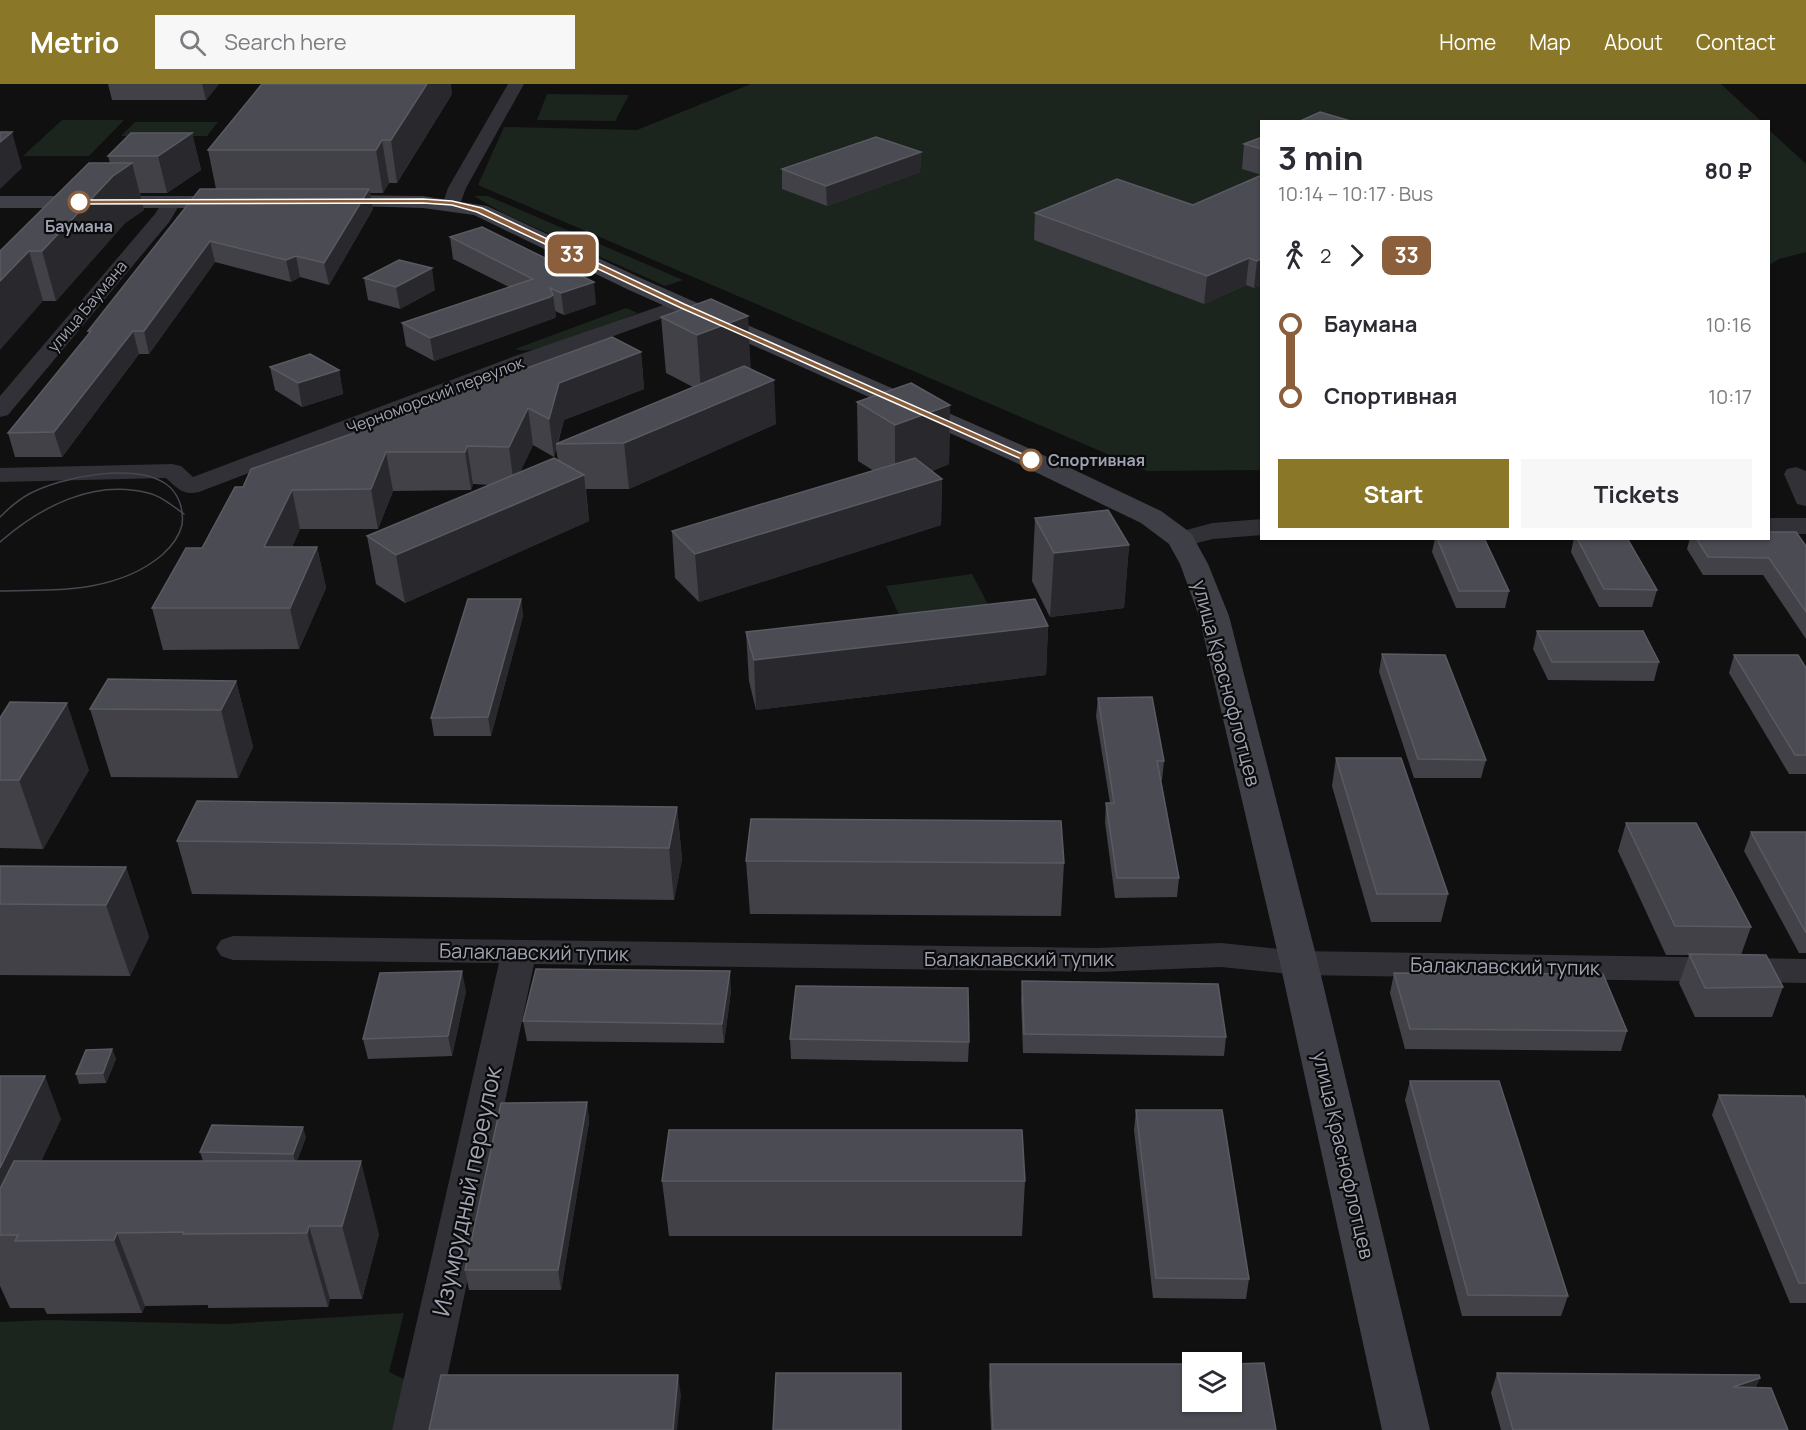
<!DOCTYPE html>
<html lang="en">
<head>
<meta charset="utf-8">
<style>
	body { margin:0; font-family:Manrope,sans-serif; background:#f7f7f7; color:#2b2b33; height:100vh; display:flex; flex-direction:column; font-size:22px; white-space:nowrap }
	* { box-sizing:border-box; margin:0 }
	p { font-size:20px; color:#7c7c81 }
	.icon { flex:none; width:33px; height:33px; fill:none; stroke:currentColor; stroke-width:2; stroke-linecap:round; stroke-linejoin:round }
	.map { position:relative; flex:1; overflow:hidden }
	.panel { position:absolute; left:1260px; top:36px; width:510px; height:420px; display:flex; flex-direction:column; background:#fff; border-radius:0px; box-shadow:0 2px 4px #0004 }
	.panel>* { flex:none }
	.badge { padding:0 12px; border-radius:9px; font-size:21px; line-height:39px }
	.controls { position:absolute; left:1182px; top:1268px; display:grid; gap:12px }
	.controls a { display:grid; place-items:center; width:60px; height:60px; border-radius:0px; background:#fff; box-shadow:0 2px 4px #0004; font-size:30px }
	.map>.badge { position:absolute; translate:-50% -50%; box-shadow:0 0 0 3px #fff }
	.legs { display:flex; align-items:center; gap:9px; height:66px; padding:0 18px; font-size:20px }
	.legs p { margin-inline-start:auto }
	.head { display:flex; align-items:center; justify-content:space-between; height:102px; padding:0 18px }
	h1 { font-size:33px; font-weight:700; line-height:45px }
	.button { display:flex; gap:12px; margin-top:auto; padding:12px 18px }
	.button a { flex:1; height:69px; border-radius:0px; background:#8a7728; color:#fff; font-size:24px; font-weight:700; line-height:69px; text-align:center }
	.button a+a { background:#f7f7f7; color:#2b2b33 }
	ul { padding:0 18px; list-style:none }
	li { display:flex; align-items:center; gap:21px; height:72px; font-size:22px }
	li i { display:grid; place-items:center; width:9px; height:100%; margin:0 8px; background:currentColor }
	li i::after { content:''; width:15px; height:15px; margin:-8px; border:4px solid; border-radius:50%; background:#fff }
	li p { margin-inline-start:auto }
	li:first-child i { background:linear-gradient(#0000 50%,currentColor 0) }
	li:last-child i { background:linear-gradient(currentColor 50%,#0000 0) }
	header { display:flex; align-items:center; gap:36px; box-sizing:border-box; height:84px; padding:0 30px; background:#8a7728; color:#fff }
	header strong { font-size:28px }
	nav { display:flex; gap:33px; margin-inline-start:auto; font-size:21px }
	.search { width:420px; height:54px; background:#f7f7f7; display:flex; align-items:center; gap:15px; box-sizing:border-box; padding:0 21px; border-radius:0px; color:#7c7c81; font-size:22px }
	.map>svg:first-child { display:block }
</style>
</head>
<body>
<header>
<strong>Metrio</strong>
<div class="search"><svg class="icon" aria-label="search" viewBox="0 0 24 24"><circle cx="10" cy="10" r="6"/><path d="M15 15l6 6"/></svg>Search here</div>
<nav><a>Home</a><a>Map</a><a>About</a><a>Contact</a></nav>
</header>
<div class="map">
<svg width="1806" height="1346" viewBox="0 0 1806 1346">
	<rect width="100%" height="100%" fill="#101011"/>
	<g fill="#1c241e">
		<polygon points="751,0 1721,0 1761,37 1262,38 1261,386 1147,387 478,101 504,43 637,46"/>
		<polygon points="547,10 629,11 615,37 537,36"/>
		<polygon points="62,36 124,36 89,72 23,72"/>
		<polygon points="135,38 218,38 207,52 121,52"/>
		<polygon points="1768,45 1806,80 1806,168 1779,175 1769,181"/>
		<polygon points="474,112 488,112 683,196 665,202 503,129"/>
		<path d="M626,224L638,229C615,238 534,274 515,265Z"/>
		<polygon points="972,490 993,530 904,542 886,502"/>
		<polygon points="404,1229 389,1288 408,1297 398,1346 0,1346 0,1238 46,1236 227,1240"/>
	</g>
	<g fill="none" stroke-linecap="round" stroke-linejoin="round">
		<g fill="#313137" fill-rule="evenodd">
			<polygon points="508,0 524,0 466,104 459,123 445,123 443,119 448,104"/>
			<polygon points="172,112 179,114 181,118 170,137 8,331 0,333 0,312 155,130 165,114"/>
			<path d="M681,215L688,217L691,221L688,225L531,282L199,408C183,412 177,404 166,394L0,398V384L172,380L181,382L193,393L515,272Z"/>
			<polygon points="1796,383 1806,387 1806,422 1797,420 1784,390 1787,385"/>
			<rect x="1768" y="434" width="38" height="16"/>
			<polygon points="1262,435 1262,451 1213,455 1181,463 1172,460 1168,455 1172,450 1212,439"/>
			<polygon points="233,852 1098,864 1221,859 1299,867 1806,875 1806,899 1299,891 1221,883 1098,888 534,880 436,1346 392,1346 499,879 233,876 221,872 216,864 221,856"/>
		</g>
		<g fill="#3f3f47" fill-rule="evenodd">
			<polygon points="326,111 423,112 487,122 645,196 1026,363 1161,427 1191,449 1208,480 1229,532 1318,879 1430,1346 1382,1346 1280,879 1199,532 1180,480 1169,460 1141,439 1008,375 629,206 474,131 423,124 319,121 316,117 319,113"/>
			<polygon points="0,112 235,112 242,114 245,118 242,122 235,124 0,124"/>
		</g>
		<g stroke="#474850" stroke-width="1.5">
			<path d="M0,433C9,424 18,416 29,410C60,393 135,378 166,400C179,409 184,426 182,441C179,453 171,463 162,471C117,509 56,506 0,507"/>
			<path d="M0,458C40,423 93,395 148,409C161,412 173,422 184,430"/>
		</g>
	</g>
	<g fill="#414147" fill-rule="evenodd">
		<polygon points="108,0 219,0 206,16 112,16"/>
		<polygon points="452,10 397,99 389,99 383,109 370,109 373,125 329,201 300,193 291,198 215,178 149,270 139,270 62,373 15,373 8,349 89,250 88,247 216,105 208,66"/>
		<polygon points="192,49 201,86 167,109 140,109 144,126 125,139 56,217 43,217 0,167 110,79 108,72"/>
		<polygon points="1262,53 1262,91 1242,85 1244,60"/>
		<polygon points="921,68 920,88 827,122 782,105 782,85"/>
		<polygon points="1262,91 1262,201 1254,204 1246,201 1204,220 1034,156 1035,129 1193,121"/>
		<polygon points="450,153 596,220 564,231 555,227 556,233 552,235 434,277 406,262 402,239 509,203 453,175"/>
		<polygon points="364,194 435,206 400,225 368,216"/>
		<path d="M711,215L751,285L776,340L629,405H586L589,437L405,519L376,500L367,452L490,401L473,400L471,406L393,407L378,445H300L292,463H317L326,504L299,565L163,566L152,524L202,464L243,403L641,268L644,305L564,336L558,359L693,303L666,289L661,233ZM533,361L554,373L556,365L558,376L520,388Z"/>
		<polygon points="270,283 339,286 343,310 302,323 275,306"/>
		<polygon points="857,318 950,321 949,380 932,387 942,395 941,441 699,518 675,494 672,447 874,387 858,377"/>
		<polygon points="1035,434 1129,461 1124,524 1050,533 1032,497"/>
		<polygon points="1435,454 1484,454 1509,507 1505,524 1456,524 1432,468"/>
		<polygon points="1574,454 1627,454 1657,506 1652,523 1599,523 1571,468"/>
		<polygon points="1690,454 1806,462 1806,555 1763,491 1703,491 1687,465"/>
		<polygon points="521,515 523,532 491,652 434,652 431,634"/>
		<polygon points="1048,542 1046,591 756,626 749,597 746,548"/>
		<polygon points="1537,547 1659,578 1654,597 1548,596 1533,565"/>
		<polygon points="1382,570 1486,676 1481,694 1414,694 1379,588"/>
		<polygon points="1734,571 1806,584 1806,690 1789,690 1729,589"/>
		<polygon points="236,597 253,663 238,694 111,693 90,625"/>
		<polygon points="1098,614 1164,677 1162,696 1161,696 1179,794 1177,813 1115,814 1105,738 1106,719 1110,719 1096,632"/>
		<polygon points="0,634 89,686 43,765 0,764"/>
		<polygon points="1336,674 1448,810 1441,838 1371,838 1332,702"/>
		<polygon points="677,723 682,775 674,816 192,810 177,757"/>
		<polygon points="1626,739 1751,843 1741,871 1783,903 1772,933 1695,933 1679,899 1689,871 1666,871 1618,767"/>
		<polygon points="1751,748 1806,748 1806,869 1799,869 1744,767"/>
		<polygon points="746,777 1064,779 1061,832 750,830"/>
		<polygon points="0,782 126,783 149,853 130,892 0,891"/>
		<polygon points="1394,889 1627,947 1621,967 1405,965 1390,909"/>
		<polygon points="1022,897 1226,953 1224,972 1023,969 1021,916"/>
		<polygon points="466,907 452,972 368,975 363,955"/>
		<polygon points="731,907 724,959 527,957 523,937"/>
		<polygon points="790,955 969,958 968,978 791,975"/>
		<polygon points="112,965 116,975 106,999 79,1000 76,990"/>
		<polygon points="0,992 61,1035 41,1077 203,1077 200,1068 306,1053 297,1077 379,1150 362,1215 330,1215 328,1223 208,1224 208,1221 145,1222 142,1229 47,1230 44,1224 10,1224 0,1202"/>
		<polygon points="1410,997 1568,1212 1561,1232 1462,1232 1405,1016"/>
		<polygon points="1719,1011 1806,1017 1806,1219 1790,1219 1712,1031"/>
		<polygon points="587,1018 589,1038 561,1206 469,1206 465,1186"/>
		<polygon points="1136,1026 1249,1195 1246,1215 1153,1214 1134,1046"/>
		<polygon points="662,1097 1025,1097 1022,1152 669,1152"/>
		<polygon points="990,1280 1276,1346 991,1346 989,1300"/>
		<polygon points="1497,1289 1760,1294 1755,1304 1788,1346 1501,1346 1491,1309"/>
	</g>
	<g fill="#29292d">
		<polygon points="202,0 219,0 206,16"/>
		<polygon points="427,0 451,0 452,10 397,99 391,56"/>
		<polygon points="12,48 22,84 0,105 0,58"/>
		<polygon points="192,49 201,86 167,109 158,72"/>
		<polygon points="382,56 389,99 383,109 376,66"/>
		<polygon points="921,68 920,88 827,122 826,102"/>
		<polygon points="132,79 144,126 125,139 56,217 42,167 113,92"/>
		<polygon points="369,105 373,125 329,201 324,179"/>
		<polygon points="210,157 215,178 149,270 144,247"/>
		<polygon points="29,167 43,217 0,266 0,197"/>
		<polygon points="296,172 300,193 291,198 286,176"/>
		<polygon points="1249,174 1246,201 1204,220 1207,192"/>
		<polygon points="1262,174 1262,201 1254,204 1257,177"/>
		<polygon points="432,184 435,206 400,225 396,203"/>
		<polygon points="594,198 596,220 564,231 561,209"/>
		<polygon points="553,211 556,233 552,235 434,277 430,254"/>
		<polygon points="748,232 751,288 701,308 697,251"/>
		<polygon points="133,247 139,270 62,373 54,348"/>
		<polygon points="641,268 644,305 564,336 557,360 556,360 556,365 554,373 549,335 559,299"/>
		<polygon points="339,286 343,310 302,323 298,299"/>
		<polygon points="774,296 776,340 629,405 624,359"/>
		<polygon points="950,321 949,380 895,401 895,341"/>
		<polygon points="528,324 533,361 514,402 509,363"/>
		<polygon points="467,362 473,400 471,406 465,368"/>
		<polygon points="386,368 393,407 378,445 371,405"/>
		<polygon points="584,391 589,437 405,519 396,471"/>
		<polygon points="942,395 941,441 699,518 695,470"/>
		<polygon points="292,406 300,445 273,504 264,463"/>
		<polygon points="1129,461 1124,524 1050,533 1054,469"/>
		<polygon points="317,463 326,504 299,565 290,524"/>
		<polygon points="521,515 523,532 491,652 488,633"/>
		<polygon points="1048,542 1046,591 756,626 754,576"/>
		<polygon points="236,597 253,663 238,694 221,626"/>
		<polygon points="67,619 89,686 43,765 19,696"/>
		<polygon points="677,723 682,775 674,816 669,764"/>
		<polygon points="126,783 149,853 130,892 106,821"/>
		<polygon points="462,887 466,907 452,972 448,952"/>
		<polygon points="730,887 731,907 724,959 722,940"/>
		<polygon points="112,965 116,975 106,999 103,989"/>
		<polygon points="45,992 61,1035 7,1151 0,1150 0,1084"/>
		<polygon points="587,1018 589,1038 561,1206 558,1186"/>
		<polygon points="303,1043 306,1053 296,1080 293,1070"/>
		<polygon points="361,1077 379,1150 362,1215 342,1142"/>
		<polygon points="309,1142 330,1215 328,1223 307,1149"/>
		<polygon points="117,1149 145,1222 142,1229 114,1156"/>
		<polygon points="678,1291 681,1311 677,1346 673,1346"/>
		<polygon points="1760,1294 1751,1314 1733,1303"/>
	</g>
	<g fill="#4b4c53" stroke="#595a62" stroke-width="1.5">
		<polygon points="262,0 427,0 391,56 382,56 376,66 208,66"/>
		<polygon points="1320,28 1354,38 1298,38"/>
		<polygon points="0,48 12,48 0,58"/>
		<polygon points="131,49 192,49 158,72 108,72"/>
		<polygon points="876,53 921,68 826,102 782,85"/>
		<polygon points="1262,53 1262,65 1244,60"/>
		<polygon points="89,79 132,79 113,92 42,167 29,167 0,197 0,167"/>
		<polygon points="1262,91 1262,174 1257,177 1249,174 1207,192 1035,129 1117,95 1193,121"/>
		<polygon points="200,105 369,105 324,179 296,172 286,176 210,157 144,247 133,247 54,348 8,349 91,247 88,247"/>
		<polygon points="482,143 594,198 561,209 550,204 553,211 550,213 430,254 402,239 533,195 450,153"/>
		<polygon points="399,176 432,184 396,203 364,194"/>
		<polygon points="711,215 748,232 697,251 661,233"/>
		<polygon points="612,253 641,268 559,299 549,335 528,324 509,363 467,362 465,368 386,368 371,405 292,406 264,463 317,463 290,524 152,524 186,464 202,464 235,403 243,403 251,385 431,322 430,319"/>
		<polygon points="310,270 339,286 298,299 270,283"/>
		<polygon points="744,282 774,296 624,359 556,360"/>
		<polygon points="911,299 950,321 895,341 857,318"/>
		<polygon points="554,374 584,391 396,471 367,452"/>
		<polygon points="915,374 942,395 695,470 672,447"/>
		<polygon points="1108,426 1129,461 1054,469 1035,434"/>
		<polygon points="1768,448 1796,448 1806,462 1806,528 1769,474 1708,473 1696,454 1768,454"/>
		<polygon points="1437,454 1484,454 1509,507 1459,507"/>
		<polygon points="1577,454 1627,454 1657,506 1604,505"/>
		<polygon points="468,515 521,515 488,633 431,634"/>
		<polygon points="1035,515 1048,542 754,576 746,548"/>
		<polygon points="1537,547 1643,547 1659,578 1552,578"/>
		<polygon points="1382,570 1445,571 1486,676 1418,675"/>
		<polygon points="1734,571 1798,571 1806,584 1806,671 1795,671"/>
		<polygon points="108,595 236,597 221,626 90,625"/>
		<polygon points="1152,613 1164,677 1157,677 1179,794 1117,794 1106,719 1114,719 1098,614"/>
		<polygon points="10,618 67,619 19,696 0,696 0,634"/>
		<polygon points="1336,674 1401,674 1448,810 1377,810"/>
		<polygon points="197,717 677,723 669,764 177,757"/>
		<polygon points="751,735 1061,737 1064,779 746,777"/>
		<polygon points="1626,739 1696,739 1751,843 1675,842"/>
		<polygon points="1751,748 1806,748 1806,849"/>
		<polygon points="0,782 126,783 106,821 0,820"/>
		<polygon points="1689,870 1766,871 1783,903 1705,904"/>
		<polygon points="536,885 730,887 722,940 523,937"/>
		<polygon points="462,887 448,952 363,955 380,889"/>
		<polygon points="1394,889 1603,890 1627,947 1410,945"/>
		<polygon points="1022,897 1218,900 1226,953 1024,950"/>
		<polygon points="796,902 968,904 969,958 790,955"/>
		<polygon points="112,965 103,989 76,990 86,966"/>
		<polygon points="0,992 45,992 0,1084"/>
		<polygon points="1410,997 1499,997 1568,1212 1468,1211"/>
		<polygon points="1719,1011 1804,1012 1806,1017 1806,1199 1799,1199"/>
		<polygon points="587,1018 558,1186 465,1186 501,1019"/>
		<polygon points="1136,1026 1222,1026 1249,1195 1156,1194"/>
		<polygon points="212,1041 303,1043 293,1070 200,1068"/>
		<polygon points="669,1046 1022,1046 1025,1097 662,1097"/>
		<polygon points="14,1077 361,1077 342,1142 309,1142 307,1149 183,1150 184,1148 117,1149 114,1156 15,1157 18,1151 0,1151 0,1105"/>
		<polygon points="1264,1279 1276,1346 993,1346 990,1280 1192,1280 1192,1317 1232,1317 1232,1280"/>
		<polygon points="776,1289 901,1289 901,1346 773,1346"/>
		<polygon points="1497,1289 1759,1291 1760,1294 1733,1303 1771,1304 1788,1346 1513,1346"/>
		<polygon points="441,1291 678,1291 673,1346 429,1346"/>
	</g>
	<polygon fill="#8b5e3c" stroke="#fff" stroke-width="1.5" points="423,115 452,117 482,124 684,220 1036,376 1028,378 679,223 477,128 452,121 423,119 79,120 76,118 79,116"/>
	<g fill="#fff" stroke="#8b5e3c" stroke-width="3">
		<circle cx="79" cy="118" r="10"/>
		<circle cx="1031" cy="376" r="10"/>
	</g>
	<g text-anchor="middle" dominant-baseline="central" stroke-width="4.5" stroke-linejoin="round" paint-order="stroke">
		<g font-size="16" font-weight="bold" fill="#a0a3b3" stroke="#0b0b0c">
			<text x="79" y="142">Баумана</text>
			<text x="1048" y="376" text-anchor="start">Спортивная</text>
		</g>
		<g font-size="16" fill="#a0a3b3" stroke="#0b0b0c">
			<text transform="translate(87 222) rotate(-50)">улица Баумана</text>
			<text transform="translate(435 311) rotate(-21)">Черноморский переулок</text>
		</g>
		<g font-size="20" fill="#a0a3b3" stroke="#0b0b0c">
			<text transform="translate(1227 599) rotate(75)">улица Краснофлотцев</text>
			<text transform="translate(534 868) rotate(1)">Балаклавский тупик</text>
			<text x="1019" y="874">Балаклавский тупик</text>
			<text transform="translate(1505 882) rotate(1)">Балаклавский тупик</text>
			<text transform="translate(1344 1071) rotate(77)">улица Краснофлотцев</text>
		</g>
		<g font-size="24" fill="#a0a3b3" stroke="#0b0b0c">
			<text transform="translate(466 1107) rotate(-78)">Изумрудный переулок</text>
		</g>
	</g>
</svg>
<div class="controls">
<a><svg class="icon" aria-label="layers" viewBox="0 0 24 24"><path d="M12 4l9 5-9 5-9-5zM3 14l9 5 9-5"/></svg></a>
</div>
<b class="badge" style="left:572px;top:170px;background:#8b5e3c;color:#fff">33</b>
<section class="panel">
<div class="head"><div><h1>3 min</h1><p>10:14 – 10:17 · Bus</p></div><b>80 ₽</b></div>
<div class="legs"><svg class="icon" aria-label="walk" viewBox="0 0 24 24"><circle cx="13" cy="4" r="2"/><path d="M13 8l-2 6 4 7M11 14l-3 7M7 12l3-4h3l4 4"/></svg>2<svg class="icon" aria-label="forward" viewBox="0 0 24 24"><path d="M9 5l7 7-7 7"/></svg><b class="badge" style="background:#8b5e3c;color:#fff">33</b></div>
<ul>
<li><i style="color:#8b5e3c"></i><b>Баумана</b><p>10:16</p></li>
<li><i style="color:#8b5e3c"></i><b>Спортивная</b><p>10:17</p></li>
</ul>
<div class="button"><a>Start</a><a>Tickets</a></div>
</section>
</div>
</body>
</html>
